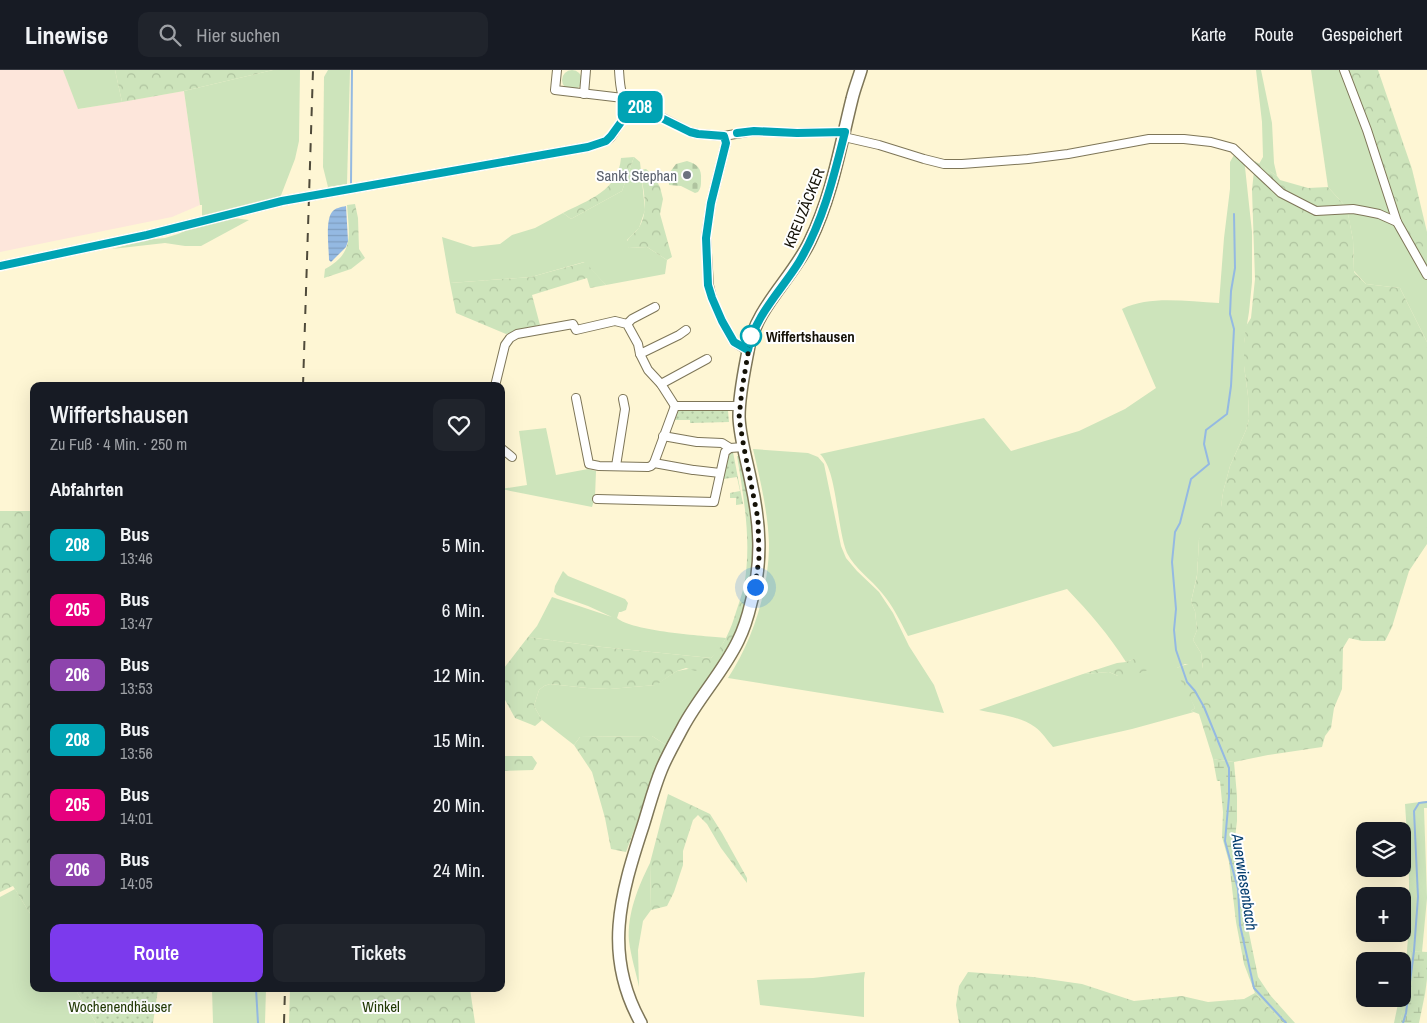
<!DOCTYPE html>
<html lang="de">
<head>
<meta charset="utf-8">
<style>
	body { margin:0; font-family:"Archivo Narrow",sans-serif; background:#20242c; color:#f1f3f6; height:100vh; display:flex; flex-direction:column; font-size:19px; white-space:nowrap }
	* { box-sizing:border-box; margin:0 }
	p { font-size:16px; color:#9ea1a6 }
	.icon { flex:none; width:28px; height:28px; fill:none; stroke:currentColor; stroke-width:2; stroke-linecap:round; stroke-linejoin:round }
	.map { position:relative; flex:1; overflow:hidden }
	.details { position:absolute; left:30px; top:312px; width:475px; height:610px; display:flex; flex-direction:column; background:#171b24; border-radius:10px; box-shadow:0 5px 20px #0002 }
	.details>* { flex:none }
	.badge { padding:0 10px; border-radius:8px; font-size:18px; line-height:32px }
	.tools { position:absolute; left:1356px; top:752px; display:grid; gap:10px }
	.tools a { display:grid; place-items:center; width:55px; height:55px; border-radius:10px; background:#171b24; box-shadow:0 5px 20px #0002; font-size:25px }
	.you { position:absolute; width:25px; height:25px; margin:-12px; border:4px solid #fff; border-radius:50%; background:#1a73e8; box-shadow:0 0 0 8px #1a73e833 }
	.map>.badge { position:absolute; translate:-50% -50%; box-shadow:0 0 0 2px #fff }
	h2 { padding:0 20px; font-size:19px; line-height:45px }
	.round { display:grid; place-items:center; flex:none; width:52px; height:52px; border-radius:10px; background:#20242c }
	.summary { display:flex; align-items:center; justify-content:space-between; height:85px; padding:0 20px }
	h1 { font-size:24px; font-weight:600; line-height:38px }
	.button { display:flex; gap:10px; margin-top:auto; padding:10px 20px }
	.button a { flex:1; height:58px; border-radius:10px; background:#7c3aed; color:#fff; font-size:20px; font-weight:600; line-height:58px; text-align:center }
	.button a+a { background:#20242c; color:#f1f3f6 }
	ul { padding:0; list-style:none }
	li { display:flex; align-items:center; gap:15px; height:65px; padding:0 20px }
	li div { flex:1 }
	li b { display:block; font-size:19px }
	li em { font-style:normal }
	li .badge { min-width:55px; font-weight:700; text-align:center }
	header { display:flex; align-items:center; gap:30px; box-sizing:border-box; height:70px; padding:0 25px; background:#171b24; border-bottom:1px solid #363941 }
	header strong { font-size:24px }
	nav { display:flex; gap:28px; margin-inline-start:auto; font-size:18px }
	.search { width:350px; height:45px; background:#20242c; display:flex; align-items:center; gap:12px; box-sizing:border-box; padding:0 18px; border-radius:10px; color:#9ea1a6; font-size:19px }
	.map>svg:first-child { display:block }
</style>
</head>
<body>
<header>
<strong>Linewise</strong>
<div class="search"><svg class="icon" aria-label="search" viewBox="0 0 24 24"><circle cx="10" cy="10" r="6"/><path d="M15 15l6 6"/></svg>Hier suchen</div>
<nav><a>Karte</a><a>Route</a><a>Gespeichert</a></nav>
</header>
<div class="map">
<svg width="1427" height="953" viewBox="0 0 1427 953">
	<defs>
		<pattern id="forest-crowns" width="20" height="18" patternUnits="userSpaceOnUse" patternTransform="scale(1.25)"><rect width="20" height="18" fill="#cde4bb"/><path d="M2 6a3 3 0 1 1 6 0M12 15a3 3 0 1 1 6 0" fill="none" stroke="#afc39f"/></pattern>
		<pattern id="wetland-marsh" width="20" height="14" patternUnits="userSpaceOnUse" patternTransform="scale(1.25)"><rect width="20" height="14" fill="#cde4bb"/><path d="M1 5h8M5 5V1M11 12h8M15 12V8" fill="none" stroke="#afc39f"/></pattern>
		<pattern id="cemetery-stones" width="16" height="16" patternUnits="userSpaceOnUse" patternTransform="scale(1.25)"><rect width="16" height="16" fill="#cde4bb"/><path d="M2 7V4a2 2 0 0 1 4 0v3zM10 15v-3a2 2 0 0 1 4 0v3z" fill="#afc39f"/></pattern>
		<pattern id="garden-dots" width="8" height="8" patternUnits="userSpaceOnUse" patternTransform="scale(1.25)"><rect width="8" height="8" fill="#cde4bb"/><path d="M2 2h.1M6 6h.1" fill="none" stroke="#afc39f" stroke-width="1.8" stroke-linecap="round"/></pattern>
		<pattern id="water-rules" width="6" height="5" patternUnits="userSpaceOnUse" patternTransform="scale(1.25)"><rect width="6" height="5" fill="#94b9e2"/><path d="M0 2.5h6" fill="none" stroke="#7f9ec0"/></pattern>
	</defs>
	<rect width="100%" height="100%" fill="#fef6d4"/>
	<polygon fill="#fde6db" points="0,0 63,0 79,39 184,21 200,135 172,147 0,182"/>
	<g fill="#cde4bb">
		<polygon points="63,0 115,0 122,32 78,39"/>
		<polygon points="273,0 300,0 299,71 295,89 280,128 233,138 202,148 202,135 200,135 184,21"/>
		<polygon points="328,0 350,0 347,114 328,117 323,97 324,7"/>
		<polygon points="1256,0 1261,0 1272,53 1274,93 1277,106 1259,94 1263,87 1262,52"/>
		<polygon points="1311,0 1343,0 1391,141 1390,144 1387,145 1347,138 1328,117"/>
		<circle cx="572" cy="10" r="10"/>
		<path d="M1234,80L1244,88L1252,162V212L1249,242L1244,273V296L1248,326L1249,349L1246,360L1230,396L1223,422L1221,437L1199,469L1197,505L1191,532L1195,541L1197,560L1193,570L1201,583L1203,599L1185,594L1177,598L1195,638L1191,641L1194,642L1132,659L1053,677C1047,670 1042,662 1035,657C1020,646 996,644 979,640L1083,604L1109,602L1118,606L1134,589L1126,592C1109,565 1089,542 1067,519L908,566C900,551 893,536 882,523C871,509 855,499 847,483C836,456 838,402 820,384L984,348L1011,381L1079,361L1125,339L1156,318L1122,239C1151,225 1187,232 1219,233L1224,168L1230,119V92L1234,85Z"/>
		<polygon points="634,87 640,92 645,140 639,158 627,170 629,178 647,177 667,190 665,204 606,215 584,192 531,207 450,213 442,167 473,177 500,174 512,165 535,158 563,143 571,149 622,121"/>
		<polygon points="1356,141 1366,142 1389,151 1398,158 1427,208 1427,272 1400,218 1366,214 1354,201 1353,170 1348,144"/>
		<polygon points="234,148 249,150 201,176 185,176 165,173 112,179 145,170 165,168 178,164 192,158"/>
		<polygon points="546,358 556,405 588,399 596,401 595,427 592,437 501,419 527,415 519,361"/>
		<path d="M753,379L808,383L818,387L824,394L841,476L846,488L857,501L879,522L893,543L909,576L934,615L944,643L728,608C753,570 769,519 769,474C768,442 760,409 753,379Z"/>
		<path d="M563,501L568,506L625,529L628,533L626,540L621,542H619L617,548C631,561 704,566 726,568L718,582L711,588L602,577L528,567L537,556L552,527L612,547L588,536L557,525L554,522L555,516Z"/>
		<polygon points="721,593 689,635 666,675 652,666 580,667 574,675 542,650 534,636 539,620 544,616 550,614 587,618 610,619 655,615 677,601"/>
		<path d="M1427,731V738H1424L1427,828L1422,882L1411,881C1409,906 1406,929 1400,953H1394L1399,929H1402C1403,908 1407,888 1408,868C1411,823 1408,778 1405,734Z"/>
		<path d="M650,793L651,840L643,851L638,880L639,917C636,902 631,887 629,871C627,844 638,817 650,793Z"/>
		<polygon points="15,819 34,850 34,919 75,919 96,953 0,953 0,827"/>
		<polygon points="865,902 864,909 864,947 760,935 757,910 813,908"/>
		<polygon points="212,919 266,919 265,953 213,953"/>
	</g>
	<g fill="url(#forest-crowns)">
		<polygon points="115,0 273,0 184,21 122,32"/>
		<polygon points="1348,0 1378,0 1412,99 1427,162 1427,201 1399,149"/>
		<path d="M634,87L622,121L571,149L563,143C588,130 618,121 621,88Z"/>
		<path d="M1255,91L1277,106L1280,110L1308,118L1328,117L1347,138L1353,170L1354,202L1366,214L1400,218L1427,272V474L1409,501L1392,557L1385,571H1362L1349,568L1343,578L1342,619L1334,638L1331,658L1325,666L1322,677L1268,685L1234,692L1213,689L1199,644L1191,641L1195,638L1177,603V598C1187,593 1193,594 1203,598L1201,583L1193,570L1197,560L1195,541L1191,532L1197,506L1199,469L1207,436L1221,437L1223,422L1230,396L1246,360L1249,349L1248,326L1244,296V273L1246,256L1251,248L1255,209L1252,120Z"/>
		<path d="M646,99L653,105L660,117L663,129L660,144L672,187L667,190L647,177L629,178L626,174C628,167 634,164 638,159C650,142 643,118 640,100Z"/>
		<path d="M355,134L358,148L359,179L365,188L351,199L324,208L325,199C355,183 349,164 347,135Z"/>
		<polygon points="585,192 606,215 590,218 587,208 532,225 540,255 506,264 456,243 450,213 531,207"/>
		<path d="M737,386H741L752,450L753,490L748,523L739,558L721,593L695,601L686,598L677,601L656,615L610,619L587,618L550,614L544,616L539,620L534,636L542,650L535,656L515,648L504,628L501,630V602L528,567L602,577L711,588C724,576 731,559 736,542C739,533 742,524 744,516C752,473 744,429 737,386Z"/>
		<polygon points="0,441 30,441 34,442 34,850 13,816 0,822"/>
		<polygon points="1134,589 1146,590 1148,600 1137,604 1118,606 1109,602 1083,604 1117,593 1126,592"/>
		<polygon points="652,666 666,675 626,782 611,779 605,748 592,702 574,675 580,667"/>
		<polygon points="501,686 532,686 537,693 533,700 501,701"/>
		<polygon points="668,724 710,744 722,763 747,808 747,813 721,778 707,754 698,745 693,750 683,781 683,795 674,822 667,836 651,840 650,793"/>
		<polygon points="968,902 1033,907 1082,914 1134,931 1182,926 1208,932 1244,929 1255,923 1283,953 959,953 956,935 959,916"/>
		<polygon points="290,919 470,919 475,953 289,953"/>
	</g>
	<g fill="url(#wetland-marsh)">
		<polygon points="1213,689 1234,692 1237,726 1237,751 1235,768 1242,802 1246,848 1258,907 1270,925 1295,953 1283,953 1255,923 1244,894 1236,852 1229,792 1222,767 1223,742 1220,711 1217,711"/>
		<polygon points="1411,881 1427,882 1427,909 1425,924 1419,953 1400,953 1409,908"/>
	</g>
	<path fill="url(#cemetery-stones)" d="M687,91C697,94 702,98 701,110C701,115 701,118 698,122L695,123L681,116L669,115V113L667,112L666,111L671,113L673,109L667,106L676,94Z"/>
	<g fill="url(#garden-dots)">
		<polygon points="685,339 724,339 728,341 729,352 690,353 690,350 672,350 678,340"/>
		<polygon points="733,382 743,434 736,435 736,428 730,428 730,423 740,421 737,407 724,409 723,415 720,414 728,384"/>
		<polygon points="75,919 158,919 153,953 96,953"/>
	</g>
	<path fill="url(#water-rules)" d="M346,136L348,171L346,177L331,192L329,190C329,179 325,151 332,142C335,138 341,137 346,136Z"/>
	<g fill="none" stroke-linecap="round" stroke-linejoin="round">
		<g stroke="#94b9e2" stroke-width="2">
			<polyline points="351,113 352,0"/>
			<polyline points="1234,144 1235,198 1231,221 1230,244 1234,259 1231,316 1227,344 1206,360 1204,374 1209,394 1191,409 1180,453 1175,462 1172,492 1176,539 1174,560 1176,580 1187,612 1195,621 1204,637 1229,698 1229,727 1225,771 1238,819 1240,855 1254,918 1286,953"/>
			<polyline points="256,919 258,953"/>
			<polyline points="1403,953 1406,943 1414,881 1418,827 1414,741 1419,733 1427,732"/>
		</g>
		<g stroke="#7e7658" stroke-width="10">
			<g id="street">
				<polyline points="557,0 555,20 623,28"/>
				<path d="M619,0C620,14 620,28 631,37L637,36L645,39L690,62L698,64L724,66L753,61L797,63L845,62"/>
				<polyline points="1344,0 1367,60 1397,152 1427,205"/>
				<polyline points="584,24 586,0"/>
				<polyline points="724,66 726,73 711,133 706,167 709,215 712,228 722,251 734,272 748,281"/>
				<polyline points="844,67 879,75 924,89 944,94 962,94 1028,89 1068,84 1149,69 1184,69 1211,72 1233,78 1281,123 1316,141 1353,139 1364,141 1379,144 1397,152"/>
				<polyline points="0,196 147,165 282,131 588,77 606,71 611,67 631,37"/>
				<polyline points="627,254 632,249 655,237"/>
				<polyline points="640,284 679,265 686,260"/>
				<polyline points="661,314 707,289"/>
				<polyline points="495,316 505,275 510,268 517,264 573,254 576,260 615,251 627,254 638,274 640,284 648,300 661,314 675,336 740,336"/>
				<polyline points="576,328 589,394 599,396 648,397 651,396 654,393 675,336"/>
				<polyline points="663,366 697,372"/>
				<polyline points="699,372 722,373 730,378"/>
				<polyline points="501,378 512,387"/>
				<polyline points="654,393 693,400"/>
				<polyline points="616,396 625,339 623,329"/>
				<polyline points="694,400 720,403"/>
				<polyline points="597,429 714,432 725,382 730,378 744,377"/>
			</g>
		</g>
		<g stroke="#7e7658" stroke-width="14">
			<path id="secondary" d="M641,953C603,885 620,826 643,756C649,737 654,717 662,698C668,684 676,670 683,657C699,627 723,602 738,571C744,559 748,546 751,533C763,492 760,453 751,412C747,391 740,369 739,347C739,325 744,302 748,281C755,238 792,209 810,171C832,126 840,77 852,29C854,20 858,10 861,0"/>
		</g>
		<use href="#street" stroke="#fff" stroke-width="8"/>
		<use href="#secondary" stroke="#fff" stroke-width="11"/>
		<g stroke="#4f4a3a" stroke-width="2" stroke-dasharray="9 9" stroke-linecap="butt">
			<polyline points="303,316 313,0"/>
			<polyline points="284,953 285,919"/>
		</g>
	</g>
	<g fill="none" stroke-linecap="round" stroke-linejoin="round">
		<g stroke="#fff" stroke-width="11">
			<path id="line" d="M0,196L147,165L282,131L588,77L606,71L611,66L632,37L637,36L690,62L698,64L724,66L726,73L711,133L706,168L708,215L712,228L722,251L734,272L748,280C755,245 781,221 799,192C823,152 834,106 845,62L797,63L754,61L737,63"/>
		</g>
		<use href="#line" stroke="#00a3b4" stroke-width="8"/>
		<polyline stroke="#151207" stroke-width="5" stroke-dasharray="0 9" points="751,266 742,319 739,348 744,378 758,449 759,488 755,517"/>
	</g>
	<circle fill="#6b7280" stroke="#fff" stroke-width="2" cx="687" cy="105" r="5"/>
	<circle fill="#fff" stroke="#00a3b4" stroke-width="2.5" cx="751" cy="266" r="10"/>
	<g text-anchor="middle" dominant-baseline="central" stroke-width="4" stroke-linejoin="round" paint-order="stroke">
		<g font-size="15" fill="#5b616d" stroke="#fff" text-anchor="end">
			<text x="677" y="105">Sankt Stephan</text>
		</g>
		<g font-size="15" fill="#151207" stroke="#fff">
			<text transform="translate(804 138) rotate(-68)">KREUZÄCKER</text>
		</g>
		<g font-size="15" font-weight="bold" fill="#151207" stroke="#fff" text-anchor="start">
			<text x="766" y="266">Wiffertshausen</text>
		</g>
		<g font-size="15" fill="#213904" stroke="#fff">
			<text x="120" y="936">Wochenendhäuser</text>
			<text x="381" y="936">Winkel</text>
		</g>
		<g font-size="16" font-style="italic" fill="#043d6f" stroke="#fff">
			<text transform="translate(1245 812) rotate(81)">Auerwiesenbach</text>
		</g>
	</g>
</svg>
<div class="tools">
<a><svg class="icon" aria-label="layers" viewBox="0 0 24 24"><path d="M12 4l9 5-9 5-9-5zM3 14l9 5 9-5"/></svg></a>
<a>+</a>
<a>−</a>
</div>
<div class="you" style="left:755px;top:517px"></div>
<b class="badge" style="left:640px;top:37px;background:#00a3b4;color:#fff">208</b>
<section class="details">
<div class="summary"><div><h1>Wiffertshausen</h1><p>Zu Fuß · 4 Min. · 250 m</p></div><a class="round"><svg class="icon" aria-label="heart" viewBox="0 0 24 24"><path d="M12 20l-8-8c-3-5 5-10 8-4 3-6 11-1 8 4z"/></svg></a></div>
<h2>Abfahrten</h2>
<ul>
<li><span class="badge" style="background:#00a3b4;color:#fff">208</span><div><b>Bus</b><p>13:46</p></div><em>5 Min.</em></li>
<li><span class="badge" style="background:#e6007e;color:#fff">205</span><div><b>Bus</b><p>13:47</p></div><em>6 Min.</em></li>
<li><span class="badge" style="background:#8e44ad;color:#fff">206</span><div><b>Bus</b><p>13:53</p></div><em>12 Min.</em></li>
<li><span class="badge" style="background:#00a3b4;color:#fff">208</span><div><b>Bus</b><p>13:56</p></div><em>15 Min.</em></li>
<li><span class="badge" style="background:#e6007e;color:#fff">205</span><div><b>Bus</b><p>14:01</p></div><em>20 Min.</em></li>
<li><span class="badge" style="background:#8e44ad;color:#fff">206</span><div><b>Bus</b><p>14:05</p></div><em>24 Min.</em></li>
</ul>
<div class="button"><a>Route</a><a>Tickets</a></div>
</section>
</div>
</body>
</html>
